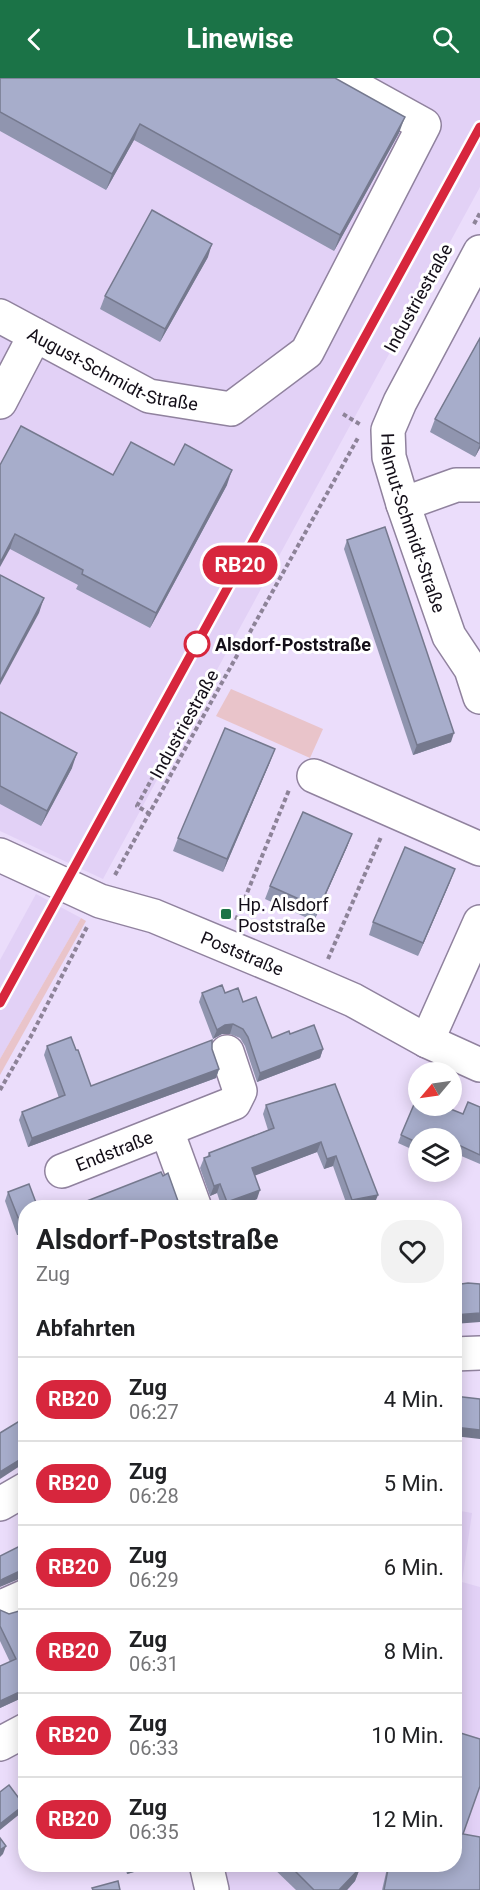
<!DOCTYPE html>
<html lang="de">
<head>
<meta charset="utf-8">
<style>
	body { margin:0; font-family:Roboto,sans-serif; background:#f2f2f2; color:#202124; height:100vh; display:flex; flex-direction:column; font-size:22px; white-space:nowrap }
	* { box-sizing:border-box; margin:0 }
	p { font-size:20px; color:#757577 }
	.icon { flex:none; width:33px; height:33px; fill:none; stroke:currentColor; stroke-width:2; stroke-linecap:round; stroke-linejoin:round }
	.map { position:relative; flex:1; overflow:hidden }
	.sheet { position:absolute; left:18px; top:1122px; width:444px; height:672px; display:flex; flex-direction:column; background:#fff; border-radius:24px; box-shadow:0 3px 15px #0003 }
	.sheet>* { flex:none }
	.badge { padding:0 12px; border-radius:20px; font-size:21px; line-height:39px }
	.needle { width:39px; rotate:241deg }
	.tools { position:absolute; left:408px; top:984px; display:grid; gap:12px }
	.tools a { display:grid; place-items:center; width:54px; height:54px; border-radius:50%; background:#fff; box-shadow:0 3px 15px #0003; font-size:30px }
	.map>.badge { position:absolute; translate:-50% -50%; box-shadow:0 0 0 3px #fff }
	h2 { padding:0 18px; font-size:22px; line-height:54px }
	.round { display:grid; place-items:center; flex:none; width:63px; height:63px; border-radius:24px; background:#f2f2f2 }
	.overview { display:flex; align-items:center; justify-content:space-between; height:102px; padding:0 18px }
	h1 { font-size:28px; font-weight:700; line-height:45px }
	ul { padding:0; list-style:none }
	li { display:flex; align-items:center; gap:18px; height:84px; padding:0 18px; border-top:2px solid #e0e0e0 }
	li div { flex:1 }
	li b { display:block; font-size:22px }
	li em { font-style:normal }
	li .badge { min-width:66px; font-weight:700; text-align:center }
	header { display:flex; justify-content:space-between; align-items:center; height:78px; padding:0 18px; background:#1b7347; color:#fff; font-size:27px; font-weight:700 }
	.map>svg:first-child { display:block }
</style>
</head>
<body>
<header><svg class="icon" aria-label="back" viewBox="0 0 24 24"><path d="M15 5l-7 7 7 7"/></svg>Linewise<svg class="icon" aria-label="search" viewBox="0 0 24 24"><circle cx="10" cy="10" r="6"/><path d="M15 15l6 6"/></svg></header>
<div class="map">
<svg width="480" height="1812" viewBox="0 0 480 1812">
	<rect width="100%" height="100%" fill="#ebddfb"/>
	<g fill="#e2d1f6">
		<polygon points="0,0 480,0 480,109 103,801 0,753"/>
		<polygon points="36,816 81,840 0,981 0,882"/>
		<polygon points="455,1432 472,1435 462,1504 480,1509 480,1812 227,1812 220,1787 454,1786"/>
	</g>
	<g fill="#e9c4ca">
		<polygon points="231,611 323,651 310,680 216,638"/>
		<polygon points="81,840 86,843 0,997 0,981"/>
	</g>
	<g fill="none" stroke-linecap="round" stroke-linejoin="round">
		<g stroke="#90829e" stroke-width="36">
			<g id="minor">
				<path id="s1" d="M480,174L400,324L388,352L389,379L403,426L449,558L471,591L480,619"/>
				<path id="s2" d="M0,238L149,318L231,331L307,274L424,47L339,0"/>
				<polyline points="0,324 35,257"/>
				<polyline points="403,426 456,407 480,407"/>
				<polyline points="314,698 480,771"/>
				<path id="s3" d="M0,777L100,823L154,838L293,896L353,922L427,963L480,987"/>
				<polyline points="427,963 480,844"/>
				<polyline points="167,1053 195,1130"/>
				<path id="s4" d="M62,1093L234,1025L240,1013L227,974"/>
				<polyline points="454,1276 480,1275"/>
				<polyline points="0,1426 26,1411"/>
				<polyline points="8,1526 26,1518"/>
				<polyline points="0,1666 26,1652"/>
				<polyline points="206,1786 212,1812"/>
			</g>
		</g>
		<g stroke="#8d8398" stroke-width="4" stroke-dasharray="4.5 3" stroke-linecap="butt">
			<polyline points="474,146 480,135"/>
			<polyline points="343,336 361,347"/>
			<polyline points="150,736 137,728 167,673 163,671"/>
			<polyline points="115,797 359,358"/>
			<polyline points="236,842 289,712"/>
			<polyline points="328,881 381,759"/>
			<polyline points="0,1012 30,960 87,849"/>
		</g>
		<use href="#minor" stroke="#fff" stroke-width="33"/>
		<polyline stroke="#70677a" stroke-width="4.5" stroke-dasharray="9 4.5" stroke-linecap="butt" points="0,925 480,49"/>
	</g>
	<g fill="#9095af">
		<polygon points="0,0 399,55 334,173 134,62 106,112 0,53"/>
		<polygon points="208,179 160,264 100,231 105,218"/>
		<polygon points="480,260 480,370 475,379 430,354 435,341"/>
		<polygon points="0,387 113,397 174,387 227,407 150,550 76,511 78,507 10,471"/>
		<polygon points="347,462 451,664 413,677 344,471"/>
		<polygon points="0,634 72,690 41,748 0,726"/>
		<polygon points="270,684 223,794 173,773 178,760"/>
		<polygon points="352,756 347,769 314,843 265,821 270,808"/>
		<polygon points="450,804 418,878 369,857 373,844"/>
		<polygon points="202,915 225,915 243,924 272,960 290,956 323,971 320,980 257,1004 245,968 240,960 230,956 222,956 213,961 199,924"/>
		<polygon points="47,968 91,1008 219,991 216,1000 28,1069 19,1042 22,1034 59,1020 44,977"/>
		<polygon points="335,1006 374,1127 359,1130 348,1130 333,1088 324,1091 317,1074 255,1097 257,1121 235,1130 222,1130 217,1115 210,1118 200,1090 204,1080 207,1079 209,1075 268,1052 263,1036 266,1027"/>
		<polygon points="480,1029 480,1086 452,1074 452,1060 418,1060 418,1074 398,1065 401,1057 463,1036"/>
		<polygon points="8,1114 26,1130 26,1154 17,1157 5,1123"/>
		<polygon points="26,1531 26,1618 0,1630 0,1588 10,1584 0,1563 0,1532 9,1536"/>
		<polygon points="463,1756 480,1812 382,1812 388,1786 454,1786"/>
		<polygon points="124,1786 162,1786 127,1796"/>
		<polygon points="269,1786 356,1786 360,1790 355,1803 347,1812 296,1812"/>
	</g>
	<g fill="#75798e">
		<polygon points="405,39 399,55 334,173 340,157"/>
		<polygon points="140,46 134,62 106,112 112,96"/>
		<polygon points="212,166 208,179 160,264 165,251"/>
		<polygon points="480,366 480,370 475,379"/>
		<polygon points="232,392 227,407 150,550 156,535"/>
		<polygon points="15,456 10,471 0,489 0,485"/>
		<polygon points="44,520 39,535 0,607 0,603"/>
		<polygon points="454,655 451,664 413,677 417,667"/>
		<polygon points="275,671 270,684 223,794 227,781"/>
		<polygon points="77,675 72,690 41,748 47,733"/>
		<polygon points="352,756 347,769 314,843 319,830"/>
		<polygon points="455,791 450,804 418,878 423,865"/>
		<polygon points="233,946 230,956 222,956 213,961 217,952 225,947"/>
		<polygon points="323,971 320,980 257,1004 260,995"/>
		<polygon points="219,991 216,1000 28,1069 32,1060"/>
		<polygon points="321,1064 317,1074 249,1100 252,1090"/>
		<polygon points="336,1078 333,1088 324,1091 327,1081"/>
		<polygon points="220,1106 217,1115 210,1118 214,1108"/>
		<polygon points="260,1112 257,1121 235,1130 225,1130 227,1124"/>
		<polygon points="378,1117 374,1127 359,1130 350,1130 352,1122"/>
		<polygon points="178,1123 176,1130 161,1130"/>
		<polygon points="26,1145 26,1154 17,1157 21,1147"/>
		<polygon points="480,1235 480,1244 454,1246 454,1237"/>
		<polygon points="454,1349 480,1352 480,1361 454,1358"/>
		<polygon points="26,1375 26,1381 23,1386 0,1401 0,1394"/>
		<polygon points="22,1492 26,1492 26,1500 19,1501 0,1509 0,1503 3,1501"/>
		<polygon points="26,1608 26,1618 0,1630 0,1623"/>
		<polygon points="24,1727 21,1735 0,1752 0,1746"/>
		<polygon points="6,1768 3,1776 0,1779 0,1772"/>
		<polygon points="131,1786 162,1786 127,1796 130,1787"/>
		<polygon points="360,1790 355,1803 347,1812 339,1812"/>
	</g>
	<g fill="#a7adcb" stroke="#75798e" stroke-width="1.5">
		<polygon points="0,0 335,0 405,39 340,157 140,46 112,96 0,34"/>
		<polygon points="152,132 212,166 165,251 105,218"/>
		<polygon points="480,260 480,366 435,341"/>
		<polygon points="21,348 113,397 131,364 174,387 185,366 232,392 156,535 82,496 83,492 15,456 0,485 0,387"/>
		<polygon points="385,449 454,655 417,667 347,462"/>
		<polygon points="0,497 44,520 0,603"/>
		<polygon points="0,634 77,675 47,733 0,708"/>
		<polygon points="225,650 275,671 227,781 178,760"/>
		<polygon points="303,734 352,756 319,830 270,808"/>
		<polygon points="405,769 455,791 423,865 373,844"/>
		<polygon points="222,907 225,915 238,910 243,924 256,919 272,960 289,953 290,956 314,947 323,971 260,995 248,959 243,951 233,946 225,947 217,952 202,915"/>
		<polygon points="71,959 76,972 78,972 91,1008 212,962 212,971 219,991 32,1060 22,1034 65,1017 47,968"/>
		<polygon points="335,1006 378,1117 352,1122 336,1078 327,1081 321,1064 252,1090 260,1112 227,1124 220,1106 214,1108 204,1080 210,1078 209,1075 274,1050 266,1027"/>
		<polygon points="418,1017 418,1028 443,1028 463,1036 468,1024 480,1029 480,1077 452,1064 452,1060 418,1060 418,1065 401,1057"/>
		<polygon points="161,1094 163,1098 168,1095 178,1123 161,1130 69,1130"/>
		<polygon points="29,1106 38,1130 26,1130 26,1145 21,1147 8,1114"/>
		<polygon points="468,1205 480,1206 480,1235 454,1237 454,1207"/>
		<polygon points="454,1318 480,1321 480,1352 454,1349"/>
		<polygon points="26,1339 26,1378 0,1394 0,1355"/>
		<polygon points="26,1465 26,1492 22,1492 3,1501 0,1503 0,1478"/>
		<polygon points="26,1531 26,1536 24,1537 26,1539 26,1611 0,1623 0,1588 16,1581 0,1548 0,1532 9,1536"/>
		<polygon points="454,1653 480,1661 480,1708 463,1756 480,1759 480,1812 384,1812 389,1786 454,1786"/>
		<polygon points="9,1707 24,1727 0,1746 0,1714"/>
		<polygon points="0,1760 6,1768 0,1772"/>
		<polygon points="288,1786 356,1786 360,1790 339,1812 314,1812"/>
		<polygon points="118,1803 120,1812 93,1812 92,1810"/>
	</g>
	<g fill="none" stroke-linecap="round" stroke-linejoin="round">
		<g stroke="#fff" stroke-width="14">
			<polyline id="line" points="0,925 480,49"/>
		</g>
		<use href="#line" stroke="#d7263d" stroke-width="9"/>
	</g>
	<circle fill="#fff" stroke="#d7263d" stroke-width="3" cx="197" cy="566" r="12"/>
	<rect fill="#1b7347" stroke="#fff" stroke-width="2" x="220" y="830" width="12" height="12" rx="3"/>
	<g text-anchor="middle" dominant-baseline="central" stroke-width="6" stroke-linejoin="round" paint-order="stroke">
		<g font-size="18" fill="#130e18" stroke="#fff">
			<text transform="translate(418 220) rotate(-61)">Industriestraße</text>
			<text stroke="none"><textPath href="#s2" startOffset="126">August-Schmidt-Straße</textPath></text>
			<text stroke="none"><textPath href="#s1" startOffset="297">Helmut-Schmidt-Straße</textPath></text>
			<text transform="translate(184 646) rotate(-61)">Industriestraße</text>
			<text stroke="none"><textPath href="#s3" startOffset="262">Poststraße</textPath></text>
			<text stroke="none"><textPath href="#s4" startOffset="56">Endstraße</textPath></text>
		</g>
		<g font-size="18" font-weight="bold" fill="#130e18" stroke="#fff" text-anchor="start">
			<text x="215" y="566">Alsdorf-Poststraße</text>
		</g>
		<g font-size="18" fill="#130e18" stroke="#fff" text-anchor="start">
			<text x="238" y="826">Hp. Alsdorf<tspan x="238" dy="21">Poststraße</tspan></text>
		</g>
	</g>
</svg>
<div class="tools">
<a><svg class="needle" viewBox="-14 -14 28 28"><path d="M0-13l5 13h-10z" fill="#e53935"/><path d="M0 13l5-13h-10z" fill="#757577"/></svg></a>
<a><svg class="icon" aria-label="layers" viewBox="0 0 24 24"><path d="M12 4l9 5-9 5-9-5zM3 14l9 5 9-5"/></svg></a>
</div>
<b class="badge" style="left:240px;top:487px;background:#d7263d;color:#fff">RB20</b>
<section class="sheet">
<div class="overview"><div><h1>Alsdorf-Poststraße</h1><p>Zug</p></div><a class="round"><svg class="icon" aria-label="heart" viewBox="0 0 24 24"><path d="M12 20l-8-8c-3-5 5-10 8-4 3-6 11-1 8 4z"/></svg></a></div>
<h2>Abfahrten</h2>
<ul>
<li><span class="badge" style="background:#d7263d;color:#fff">RB20</span><div><b>Zug</b><p>06:27</p></div><em>4 Min.</em></li>
<li><span class="badge" style="background:#d7263d;color:#fff">RB20</span><div><b>Zug</b><p>06:28</p></div><em>5 Min.</em></li>
<li><span class="badge" style="background:#d7263d;color:#fff">RB20</span><div><b>Zug</b><p>06:29</p></div><em>6 Min.</em></li>
<li><span class="badge" style="background:#d7263d;color:#fff">RB20</span><div><b>Zug</b><p>06:31</p></div><em>8 Min.</em></li>
<li><span class="badge" style="background:#d7263d;color:#fff">RB20</span><div><b>Zug</b><p>06:33</p></div><em>10 Min.</em></li>
<li><span class="badge" style="background:#d7263d;color:#fff">RB20</span><div><b>Zug</b><p>06:35</p></div><em>12 Min.</em></li>
</ul>
</section>
</div>
</body>
</html>
